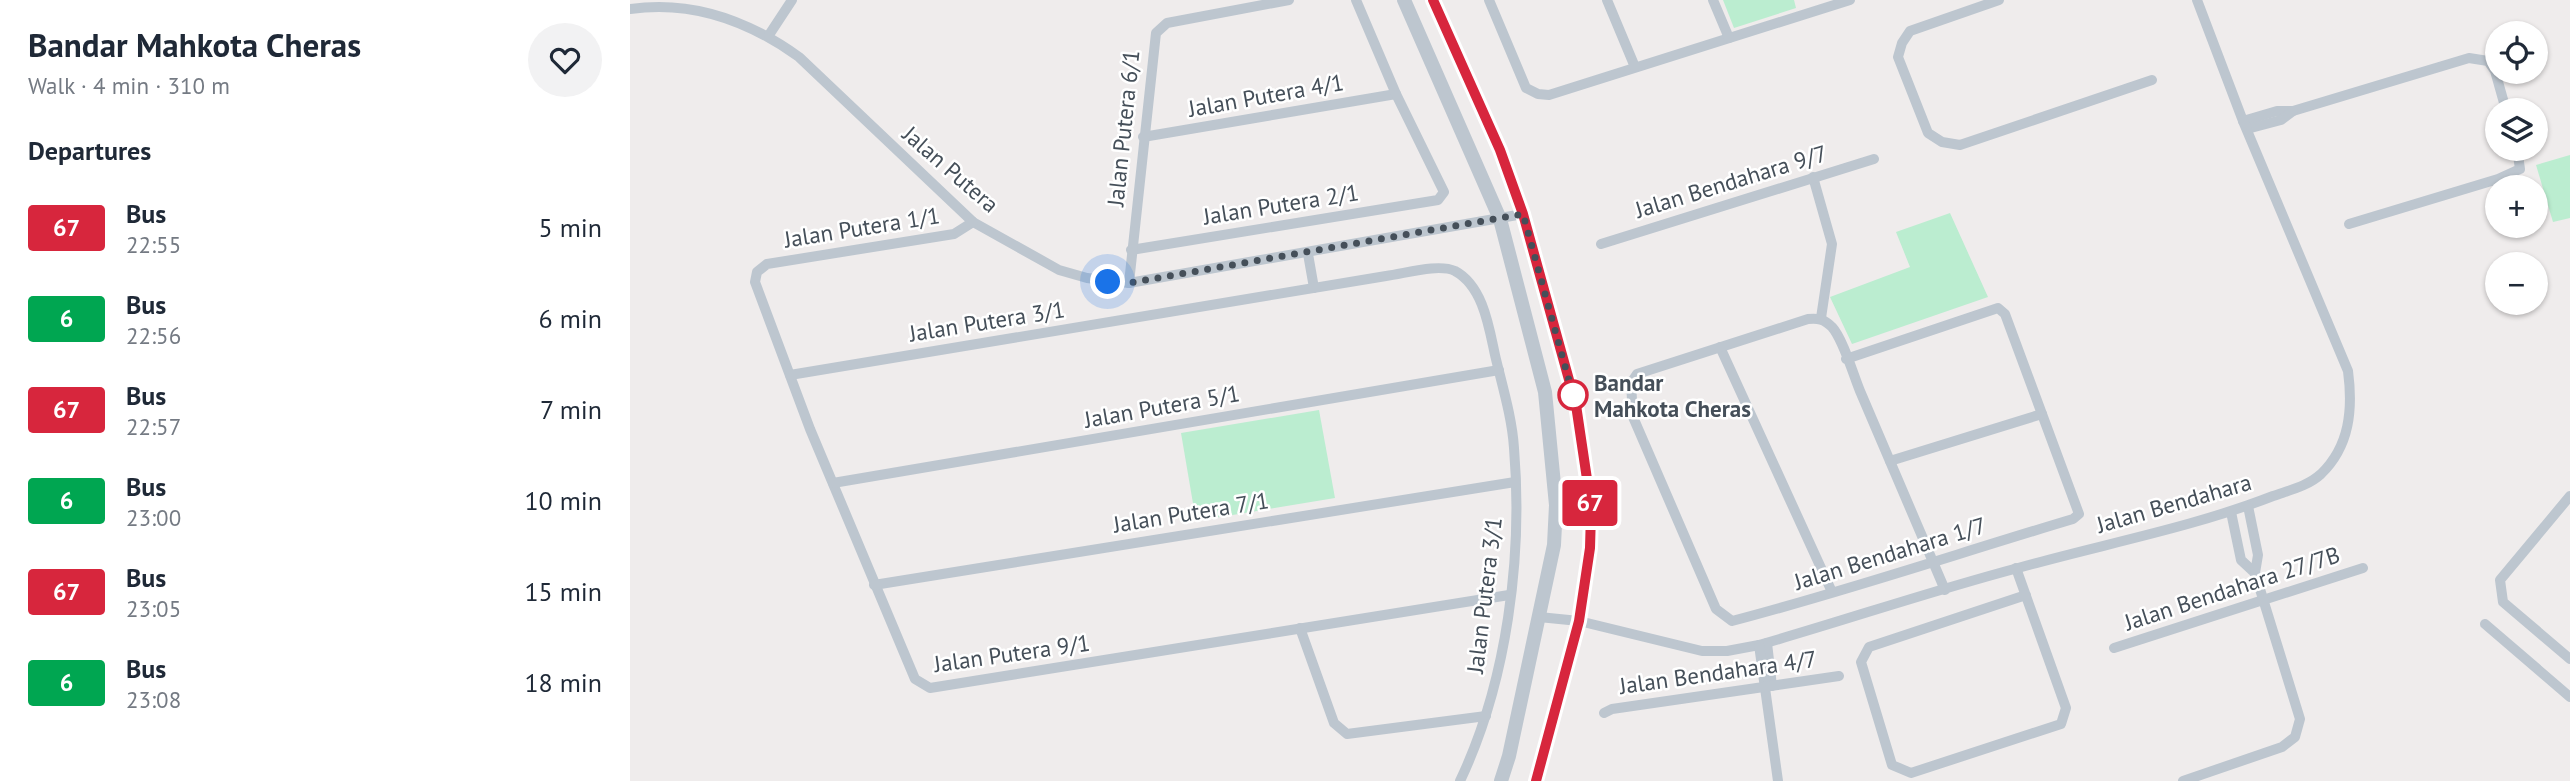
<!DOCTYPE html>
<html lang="en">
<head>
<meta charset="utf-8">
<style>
	body { margin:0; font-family:"PT Sans",sans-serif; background:#f2f2f3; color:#1f2937; height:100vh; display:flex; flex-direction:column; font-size:26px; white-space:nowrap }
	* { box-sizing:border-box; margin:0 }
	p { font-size:23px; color:#747a83 }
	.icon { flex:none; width:38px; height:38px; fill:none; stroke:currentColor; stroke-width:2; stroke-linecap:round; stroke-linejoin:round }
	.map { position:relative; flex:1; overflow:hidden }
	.drawer { display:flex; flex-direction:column; background:#fff; width:630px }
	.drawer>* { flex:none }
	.badge { padding:0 14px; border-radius:5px; font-size:24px; line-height:46px }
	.buttons { position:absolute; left:1855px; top:21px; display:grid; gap:14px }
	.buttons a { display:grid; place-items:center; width:63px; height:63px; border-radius:50%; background:#fff; box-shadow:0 2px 5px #0004; font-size:35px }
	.you { position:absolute; width:35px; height:35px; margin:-18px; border:5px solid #fff; border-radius:50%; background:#1a73e8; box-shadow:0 0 0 10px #1a73e833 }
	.map>.badge { position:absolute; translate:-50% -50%; box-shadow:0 0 0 4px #fff }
	h2 { padding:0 28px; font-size:26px; line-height:63px }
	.round { display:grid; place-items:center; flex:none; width:74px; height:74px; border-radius:37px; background:#f2f2f3 }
	.head { display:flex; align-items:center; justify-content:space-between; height:119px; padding:0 28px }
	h1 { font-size:33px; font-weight:700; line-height:52px }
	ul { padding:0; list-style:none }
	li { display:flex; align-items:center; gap:21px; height:91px; padding:0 28px }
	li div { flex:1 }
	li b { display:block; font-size:26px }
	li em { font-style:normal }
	li .badge { min-width:77px; font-weight:700; text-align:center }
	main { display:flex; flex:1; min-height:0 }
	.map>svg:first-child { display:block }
</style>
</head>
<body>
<main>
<section class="drawer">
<div class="head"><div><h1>Bandar Mahkota Cheras</h1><p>Walk · 4 min · 310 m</p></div><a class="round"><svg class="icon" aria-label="heart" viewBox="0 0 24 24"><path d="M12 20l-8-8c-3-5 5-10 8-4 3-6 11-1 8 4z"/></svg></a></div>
<h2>Departures</h2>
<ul>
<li><span class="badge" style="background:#d7263d;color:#fff">67</span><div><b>Bus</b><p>22:55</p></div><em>5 min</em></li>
<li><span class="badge" style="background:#00a651;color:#fff">6</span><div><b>Bus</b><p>22:56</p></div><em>6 min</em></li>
<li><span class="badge" style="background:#d7263d;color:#fff">67</span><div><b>Bus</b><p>22:57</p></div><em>7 min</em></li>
<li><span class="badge" style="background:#00a651;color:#fff">6</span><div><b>Bus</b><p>23:00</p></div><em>10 min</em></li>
<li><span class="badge" style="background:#d7263d;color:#fff">67</span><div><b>Bus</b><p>23:05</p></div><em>15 min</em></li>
<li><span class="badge" style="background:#00a651;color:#fff">6</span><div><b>Bus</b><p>23:08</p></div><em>18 min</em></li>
</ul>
</section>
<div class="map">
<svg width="1940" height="781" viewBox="0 0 1940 781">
	<rect width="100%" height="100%" fill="#efecec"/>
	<g fill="#bbedd0">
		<polygon points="1093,0 1164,0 1166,8 1104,28"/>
		<polygon points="1940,155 1940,218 1923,222 1906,165"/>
		<polygon points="1320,213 1358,297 1222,344 1200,297 1280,267 1266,232"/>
		<polygon points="689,410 705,498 566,521 551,433"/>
	</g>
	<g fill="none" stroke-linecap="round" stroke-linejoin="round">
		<g stroke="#bdc6cf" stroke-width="10">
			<polyline points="859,0 896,88 908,94 919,95 1220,0"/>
			<polyline points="977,0 1005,67"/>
			<polyline points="1083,0 1099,38"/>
			<polyline points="1369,0 1280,31 1272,43 1268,57 1298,133 1312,142 1330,145 1522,80"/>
			<path d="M0,9C62,0 119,21 169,57L343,222L429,270L457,278L499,283L893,214"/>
			<polyline points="139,35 162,0"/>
			<polyline points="1613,121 1647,111 1663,111 1839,58 1858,61 1865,71 1876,110"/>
			<polyline points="1617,129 1651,120 1663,111"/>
			<polyline points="513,137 766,94"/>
			<polyline points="1183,177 1202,244 1191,318"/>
			<polyline points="343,222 324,234 137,264 127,272 125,282 180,429 285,679 300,688 879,595"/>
			<polyline points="1719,224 1868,179 1890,169 1887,149"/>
			<polyline points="971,244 1244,159"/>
			<polyline points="501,250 808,200 814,192 766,94 726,0"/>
			<polyline points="678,254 684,288"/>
			<polyline points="499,283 526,33 537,23 659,0"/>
			<polyline points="1090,347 1202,592"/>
			<path d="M1216,359L1368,308L1375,314L1449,514L1443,519C1329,553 1217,591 1102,621L1086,609L1003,417L1001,383L1007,374L1178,319C1188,318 1194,319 1202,327C1213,339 1223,374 1230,391C1258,457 1287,523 1315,590"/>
			<path d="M160,375L756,276C774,274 808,263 825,271C853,286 859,327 865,355C872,385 882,417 884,448C893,557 877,682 830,781"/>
			<polyline points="1260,461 1412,414"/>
			<polyline points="203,483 869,370"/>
			<polyline points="1940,496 1870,580 1873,602 1940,659"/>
			<polyline points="1601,512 1611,560 1625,573"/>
			<polyline points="1386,568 1436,708 1431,724 1281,773 1262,765 1231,662 1239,647 1396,595"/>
			<polyline points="244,585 885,482"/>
			<path d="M909,617L949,621L1072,651H1097L1129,645C1216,620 1301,591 1388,568C1473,544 1561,528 1643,496C1660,490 1678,486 1691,474C1720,446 1723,409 1718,371L1613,121L1567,0"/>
			<polyline points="1855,624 1940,697"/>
			<polyline points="670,628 704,723 717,734 856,716"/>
			<polyline points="1137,643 1142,686"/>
			<polyline points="1129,645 1148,781"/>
			<polyline points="1484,648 1733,568"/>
			<polyline points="974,713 982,709 1209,676"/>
			<polyline points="1553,781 1652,747 1665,737 1670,719 1625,573 1628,555 1618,506"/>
		</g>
		<g stroke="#bdc6cf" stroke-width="14">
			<polyline points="774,0 870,219 915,392 926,505 924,545 879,756 871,781"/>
			<polyline points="803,0 870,150 893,214 946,405 957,479 961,513 960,548 949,621 906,781"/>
		</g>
	</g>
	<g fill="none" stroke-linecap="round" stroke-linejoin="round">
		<g stroke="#fff" stroke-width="16">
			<polyline id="line" points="803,0 870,150 893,214 946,405 957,479 961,513 960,548 949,621 906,781"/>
		</g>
		<use href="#line" stroke="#d7263d" stroke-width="10"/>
		<polyline stroke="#454f59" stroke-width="7" stroke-dasharray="0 12.6" points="478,282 499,283 893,214 943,395"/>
	</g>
	<circle fill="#fff" stroke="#d7263d" stroke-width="3.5" cx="943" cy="395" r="14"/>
	<g text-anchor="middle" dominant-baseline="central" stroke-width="5" stroke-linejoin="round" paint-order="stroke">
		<g font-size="23" fill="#454f59" stroke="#fff">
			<text transform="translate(636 95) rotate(-10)">Jalan Putera 4/1</text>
			<text transform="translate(493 128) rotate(-84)">Jalan Putera 6/1</text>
			<text transform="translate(321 169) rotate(41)">Jalan Putera</text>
			<text transform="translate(1101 181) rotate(-17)">Jalan Bendahara 9/7</text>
			<text transform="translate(651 204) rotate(-9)">Jalan Putera 2/1</text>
			<text transform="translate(232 227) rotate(-9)">Jalan Putera 1/1</text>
			<text transform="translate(357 321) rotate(-9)">Jalan Putera 3/1</text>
			<text transform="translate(532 406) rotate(-10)">Jalan Putera 5/1</text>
			<text transform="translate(1544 503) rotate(-16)">Jalan Bendahara</text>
			<text transform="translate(561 512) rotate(-9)">Jalan Putera 7/1</text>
			<text transform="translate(1260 553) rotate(-17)">Jalan Bendahara 1/7</text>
			<text transform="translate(1602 588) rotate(-18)">Jalan Bendahara 27/7B</text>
			<text transform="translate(854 595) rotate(-83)">Jalan Putera 3/1</text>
			<text transform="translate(382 653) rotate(-8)">Jalan Putera 9/1</text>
			<text transform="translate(1088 672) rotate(-8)">Jalan Bendahara 4/7</text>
		</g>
		<g font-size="23" font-weight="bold" fill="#454f59" stroke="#fff" text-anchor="start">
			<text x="964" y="382">Bandar<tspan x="964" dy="26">Mahkota Cheras</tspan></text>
		</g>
	</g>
</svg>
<div class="buttons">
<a><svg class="icon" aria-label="locate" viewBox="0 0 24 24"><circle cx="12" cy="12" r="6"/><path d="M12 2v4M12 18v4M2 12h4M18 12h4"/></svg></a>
<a><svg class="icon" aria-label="layers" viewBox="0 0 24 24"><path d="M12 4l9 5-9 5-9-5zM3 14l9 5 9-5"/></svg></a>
<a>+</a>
<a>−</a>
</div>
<div class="you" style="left:478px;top:282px"></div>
<b class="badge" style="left:960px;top:503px;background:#d7263d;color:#fff">67</b>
</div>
</main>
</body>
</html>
